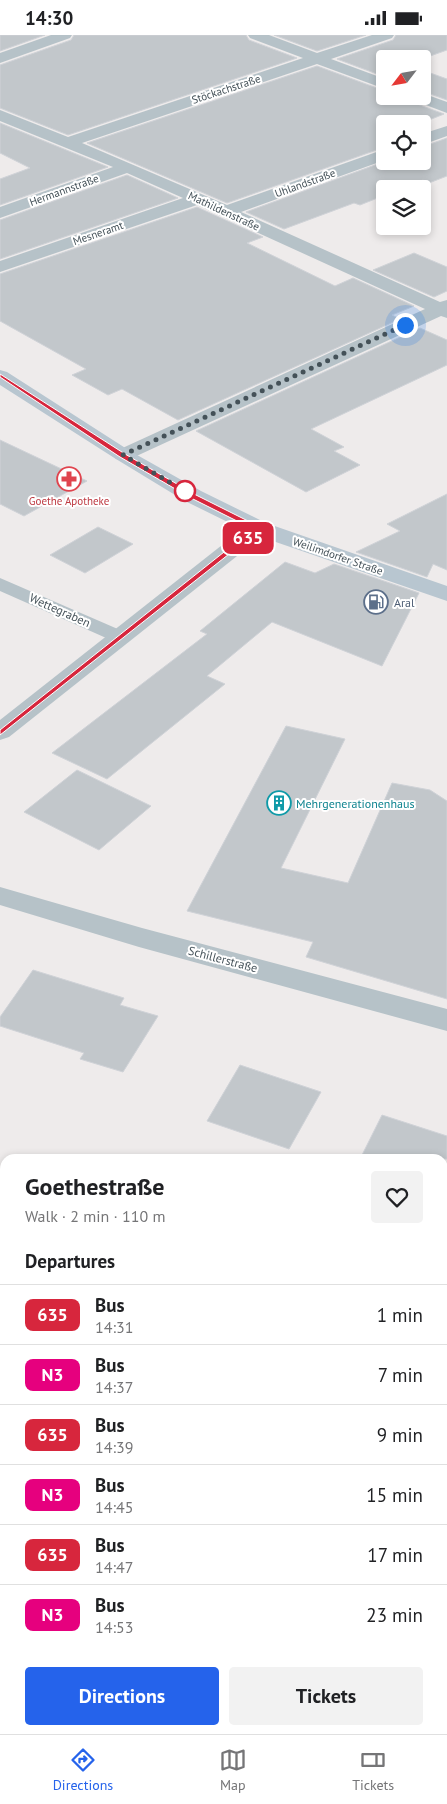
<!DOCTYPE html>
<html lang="en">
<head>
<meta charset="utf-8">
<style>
	body { margin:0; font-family:"PT Sans",sans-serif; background:#f2f2f2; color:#202124; height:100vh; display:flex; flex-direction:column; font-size:19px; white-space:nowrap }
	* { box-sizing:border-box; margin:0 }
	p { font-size:16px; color:#757577 }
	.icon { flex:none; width:28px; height:28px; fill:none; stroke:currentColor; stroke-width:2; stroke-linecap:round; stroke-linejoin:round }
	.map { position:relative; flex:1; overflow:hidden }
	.details { position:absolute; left:0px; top:1119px; width:448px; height:581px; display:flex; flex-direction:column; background:#fff; border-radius:15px 15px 0 0; box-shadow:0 2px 8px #0003 }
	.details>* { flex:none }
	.badge { padding:0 10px; border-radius:8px; font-size:18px; line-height:32px }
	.needle { width:32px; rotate:239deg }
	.controls { position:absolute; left:376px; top:15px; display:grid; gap:10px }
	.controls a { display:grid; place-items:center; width:55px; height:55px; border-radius:5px; background:#fff; box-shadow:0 2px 8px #0003; font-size:25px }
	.you { position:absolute; width:25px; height:25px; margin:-12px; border:4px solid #fff; border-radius:50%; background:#1a73e8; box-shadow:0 0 0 8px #1a73e833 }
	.map>.badge { position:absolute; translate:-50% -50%; box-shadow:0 0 0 2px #fff }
	h2 { padding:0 25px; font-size:19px; line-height:45px }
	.round { display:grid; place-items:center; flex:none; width:52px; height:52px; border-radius:5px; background:#f2f2f2 }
	.headline { display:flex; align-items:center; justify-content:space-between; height:85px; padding:0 25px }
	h1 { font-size:24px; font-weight:700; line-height:38px }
	.button { display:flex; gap:10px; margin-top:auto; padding:10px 25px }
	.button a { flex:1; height:58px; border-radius:5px; background:#2563eb; color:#fff; font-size:20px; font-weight:700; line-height:58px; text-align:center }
	.button a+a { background:#f2f2f2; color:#202124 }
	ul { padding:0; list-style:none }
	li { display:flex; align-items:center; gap:15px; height:60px; padding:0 25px; border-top:1px solid #e0e0e0 }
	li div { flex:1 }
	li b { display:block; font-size:19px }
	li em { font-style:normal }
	li .badge { min-width:55px; font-weight:700; text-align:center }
	.status { display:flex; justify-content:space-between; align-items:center; height:35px; padding:0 25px; background:#fff; direction:ltr }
	.status svg { height:14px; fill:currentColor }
	.tabs { display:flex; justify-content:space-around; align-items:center; height:70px; border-top:1px solid #e0e0e0; background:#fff; font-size:14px; color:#757577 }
	.tabs a { display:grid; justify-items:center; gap:2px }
	.tabs .on { color:#2563eb }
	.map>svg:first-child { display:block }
</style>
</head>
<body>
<div class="status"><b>14:30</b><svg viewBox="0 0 49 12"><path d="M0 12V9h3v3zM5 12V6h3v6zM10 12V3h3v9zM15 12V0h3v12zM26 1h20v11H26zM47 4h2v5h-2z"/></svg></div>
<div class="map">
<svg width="447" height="1699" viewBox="0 0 447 1699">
	<rect width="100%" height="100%" fill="#eeebeb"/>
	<g fill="#c2c7cb" stroke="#cfd2d7">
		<polygon points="0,0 45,0 0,16"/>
		<polygon points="74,0 246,0 249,5 297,23 68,100 0,73 0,30 71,5"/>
		<polygon points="274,0 366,0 317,16"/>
		<polygon points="396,0 447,0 447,15 422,24 385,24 385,42 337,24 393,5"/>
		<polygon points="317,31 385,56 385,61 406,61 409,66 444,79 419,89 385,89 385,112 227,168 87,108"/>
		<polygon points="422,35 447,44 447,65 422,56"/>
		<polygon points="0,88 108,132 0,170 0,144 30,133 0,118"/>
		<polygon points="447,103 447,141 429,148 423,145 402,154 385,154 385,160 360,170 354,168 284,194 246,177 386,126 422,126 422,112"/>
		<polygon points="127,140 178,163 0,224 0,185"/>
		<polygon points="197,172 263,202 247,208 335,251 353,243 414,271 392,280 400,284 178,385 122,354 108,360 72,340 86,334 0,286 0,239"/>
		<polygon points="414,218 447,232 447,256 434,262 373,235"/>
		<polygon points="420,293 447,305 447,330 311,394 344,412 334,416 360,430 306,457 196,396"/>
		<polygon points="0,405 87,446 24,481 0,469"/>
		<polygon points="447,459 447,535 433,529 427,542 356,517 400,496 387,489"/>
		<polygon points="98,492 133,509 85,538 50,520"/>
		<polygon points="285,527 315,538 334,529 419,558 382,631 272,587 207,641 225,649 107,744 52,718 207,599 200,596"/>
		<polygon points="286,691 345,704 281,833 348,848 392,748 430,755 447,766 447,964 306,922 313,907 187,876"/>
		<polygon points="77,735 151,771 99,815 24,777"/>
		<polygon points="33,935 124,963 120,970 158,981 123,1037 80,1024 84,1018 0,991 0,982"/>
		<polygon points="240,1030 321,1057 289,1114 207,1086"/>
		<polygon points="382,1080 447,1101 447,1124 360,1124"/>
	</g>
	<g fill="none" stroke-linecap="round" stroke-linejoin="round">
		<polygon fill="#b6c2c8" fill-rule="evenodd" points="0,543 127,598 130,602 127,606 120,608 113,606 0,556"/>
		<g fill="#b6c2c8" fill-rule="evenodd">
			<polygon points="51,0 72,0 70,3 0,28 0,18"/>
			<polygon points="248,0 269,0 317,18 372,0 394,0 392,3 331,24 385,44 385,54 317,29 82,108 227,170 385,114 385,125 241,177 440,267 447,265 447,283 441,281 130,424 123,426 116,424 112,420 116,416 425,274 197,170 0,237 0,226 183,163 127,138 0,183 0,172 113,132 0,86 0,75 68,102 303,23 250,3"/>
			<polygon points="422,58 447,67 447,78 410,64 408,61 422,61"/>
			<polygon points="447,91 447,101 422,110 422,99"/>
			<polygon points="258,486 266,488 269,493 266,498 9,702 0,705 0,685 250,488"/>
			<polygon points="0,852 142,893 447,974 447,996 139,912 0,870"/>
			<polygon points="0,1208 5,1209 5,1235 0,1234"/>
			<rect x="0" y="1375" width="5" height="30"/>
			<polygon points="442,1494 447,1496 447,1530 442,1528"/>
		</g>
		<polygon fill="#b8c6d0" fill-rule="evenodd" points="0,335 7,337 130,416 201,456 266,488 447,551 447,566 250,498 185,466 116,424 0,350"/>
	</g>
	<polygon fill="#d7263d" stroke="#fff" points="0,339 125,419 196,460 262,493 0,700 0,695 253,494 191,463 120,422 0,342"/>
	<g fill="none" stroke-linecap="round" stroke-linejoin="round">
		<polyline stroke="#445158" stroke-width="5" stroke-dasharray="0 9" points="185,456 123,420 405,290"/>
	</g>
	<defs>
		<g id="pharmacy-ring" transform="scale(1.25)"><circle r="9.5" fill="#fff" stroke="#e0444e" stroke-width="1.5"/><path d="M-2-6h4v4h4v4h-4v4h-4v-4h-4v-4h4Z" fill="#e0444e"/></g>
		<g id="fuel-ring" transform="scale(1.25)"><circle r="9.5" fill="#fff" stroke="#5c6f8a" stroke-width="1.5"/><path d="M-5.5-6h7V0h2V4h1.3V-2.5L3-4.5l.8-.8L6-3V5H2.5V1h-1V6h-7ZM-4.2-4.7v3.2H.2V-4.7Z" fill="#5c6f8a"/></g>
		<g id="building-ring" transform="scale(1.25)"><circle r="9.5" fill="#fff" stroke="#0f9aa8" stroke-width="1.5"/><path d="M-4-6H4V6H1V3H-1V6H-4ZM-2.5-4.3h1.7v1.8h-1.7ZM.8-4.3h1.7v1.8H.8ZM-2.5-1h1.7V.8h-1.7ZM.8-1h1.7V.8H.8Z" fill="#0f9aa8"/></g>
	</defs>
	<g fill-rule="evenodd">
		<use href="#pharmacy-ring" x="69" y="444"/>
		<use href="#fuel-ring" x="376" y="567"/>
		<use href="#building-ring" x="279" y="768"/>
	</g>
	<circle fill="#fff" stroke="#d7263d" stroke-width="2.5" cx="185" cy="456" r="10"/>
	<g text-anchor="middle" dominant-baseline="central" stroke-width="4" stroke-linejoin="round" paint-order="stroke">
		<g font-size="11" fill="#445158" stroke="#fff">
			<text transform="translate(226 54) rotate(-18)">Stöckachstraße</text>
			<text transform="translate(305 148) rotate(-20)">Uhlandstraße</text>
			<text transform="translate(64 155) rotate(-20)">Hermannstraße</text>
			<text transform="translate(224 176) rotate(25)">Mathildenstraße</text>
			<text transform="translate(98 198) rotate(-19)">Mesneramt</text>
			<text transform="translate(338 521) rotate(19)">Weilimdorfer Straße</text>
		</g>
		<g font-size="11" fill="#be3a42" stroke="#fff">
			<text x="69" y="466">Goethe Apotheke</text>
		</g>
		<g font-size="12" fill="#4e5e75" stroke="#fff" text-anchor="start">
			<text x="394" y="567">Aral</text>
		</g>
		<g font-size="12" fill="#445158" stroke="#fff">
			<text transform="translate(60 575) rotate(24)">Wettegraben</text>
			<text transform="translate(223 924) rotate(15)">Schillerstraße</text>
		</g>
		<g font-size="12" fill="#0d838f" stroke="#fff" text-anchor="start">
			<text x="296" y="768">Mehrgenerationenhaus</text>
		</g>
	</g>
</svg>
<div class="controls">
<a><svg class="needle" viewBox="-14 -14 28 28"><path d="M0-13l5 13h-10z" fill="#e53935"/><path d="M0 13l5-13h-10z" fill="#757577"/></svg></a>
<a><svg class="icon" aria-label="locate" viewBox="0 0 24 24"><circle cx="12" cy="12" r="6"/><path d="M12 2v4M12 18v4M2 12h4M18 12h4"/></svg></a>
<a><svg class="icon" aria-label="layers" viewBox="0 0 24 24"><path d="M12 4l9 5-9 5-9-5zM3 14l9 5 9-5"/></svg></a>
</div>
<div class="you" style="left:405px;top:290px"></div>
<b class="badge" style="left:248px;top:503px;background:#d7263d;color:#fff">635</b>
<section class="details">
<div class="headline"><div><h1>Goethestraße</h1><p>Walk · 2 min · 110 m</p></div><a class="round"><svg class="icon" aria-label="heart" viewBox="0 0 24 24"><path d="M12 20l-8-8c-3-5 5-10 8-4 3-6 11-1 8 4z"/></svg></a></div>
<h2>Departures</h2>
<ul>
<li><span class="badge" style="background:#d7263d;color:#fff">635</span><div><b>Bus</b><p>14:31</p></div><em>1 min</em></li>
<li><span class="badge" style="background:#e6007e;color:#fff">N3</span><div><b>Bus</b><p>14:37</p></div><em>7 min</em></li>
<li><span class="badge" style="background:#d7263d;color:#fff">635</span><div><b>Bus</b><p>14:39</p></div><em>9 min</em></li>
<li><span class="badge" style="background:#e6007e;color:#fff">N3</span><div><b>Bus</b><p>14:45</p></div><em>15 min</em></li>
<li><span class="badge" style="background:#d7263d;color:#fff">635</span><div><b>Bus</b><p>14:47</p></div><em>17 min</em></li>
<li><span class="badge" style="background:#e6007e;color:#fff">N3</span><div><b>Bus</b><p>14:53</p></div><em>23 min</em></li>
</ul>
<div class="button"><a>Directions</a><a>Tickets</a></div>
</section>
</div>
<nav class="tabs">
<a class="on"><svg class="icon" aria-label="directions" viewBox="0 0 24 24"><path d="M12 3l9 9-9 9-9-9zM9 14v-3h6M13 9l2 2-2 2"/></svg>Directions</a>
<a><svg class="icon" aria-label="map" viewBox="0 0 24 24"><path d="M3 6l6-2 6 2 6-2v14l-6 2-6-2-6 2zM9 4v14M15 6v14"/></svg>Map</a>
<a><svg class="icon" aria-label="tickets" viewBox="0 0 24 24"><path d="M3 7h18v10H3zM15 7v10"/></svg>Tickets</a>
</nav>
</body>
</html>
